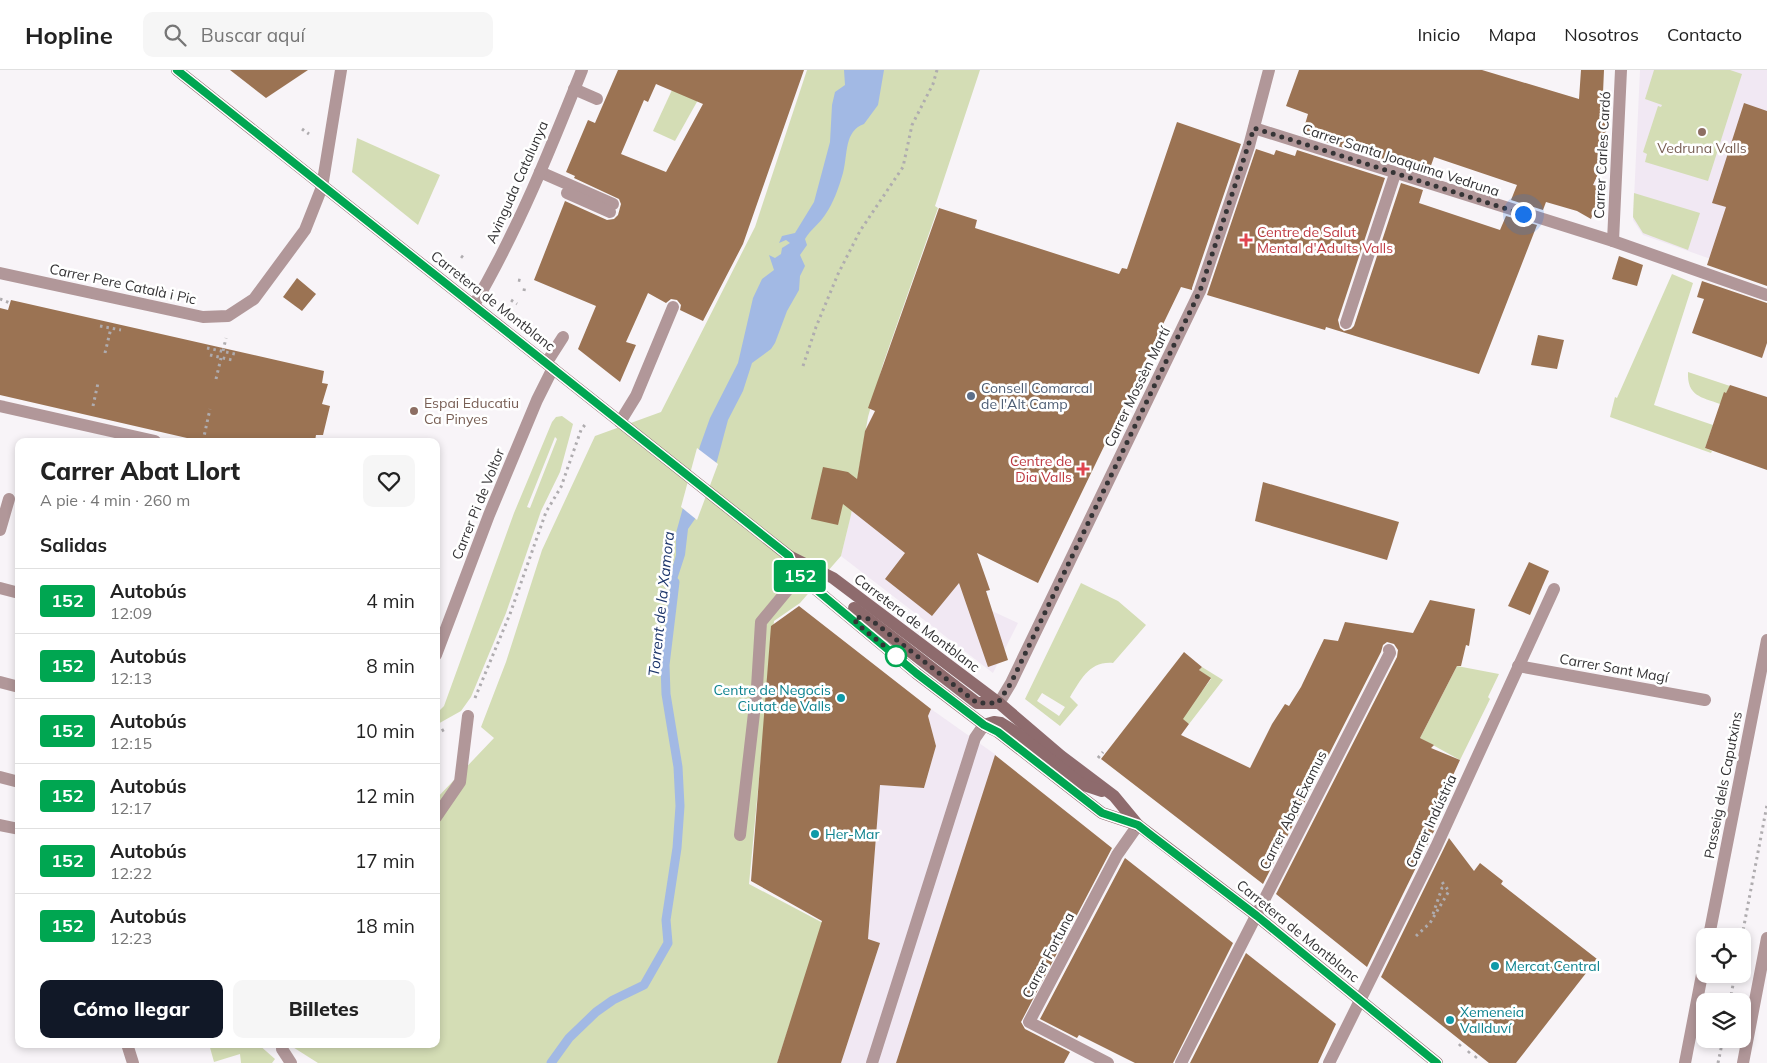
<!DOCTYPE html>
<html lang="es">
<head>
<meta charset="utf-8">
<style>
	body { margin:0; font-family:Mulish,sans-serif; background:#f6f6f6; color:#222; height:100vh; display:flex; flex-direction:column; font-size:19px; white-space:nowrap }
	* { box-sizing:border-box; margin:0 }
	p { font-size:16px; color:#767676 }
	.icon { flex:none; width:28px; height:28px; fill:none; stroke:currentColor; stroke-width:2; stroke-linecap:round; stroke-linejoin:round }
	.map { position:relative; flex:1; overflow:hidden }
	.side { position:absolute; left:15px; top:368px; width:425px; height:610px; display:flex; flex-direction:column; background:#fff; border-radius:10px; box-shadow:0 2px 8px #0003 }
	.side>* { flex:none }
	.badge { padding:0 10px; border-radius:4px; font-size:18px; line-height:32px }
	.controls { position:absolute; left:1696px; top:858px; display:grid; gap:10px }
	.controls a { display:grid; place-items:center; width:55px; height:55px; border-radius:10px; background:#fff; box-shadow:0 2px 8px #0003; font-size:25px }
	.you { position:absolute; width:25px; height:25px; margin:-12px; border:4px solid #fff; border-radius:50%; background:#1a73e8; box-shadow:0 0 0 8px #1a73e833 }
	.map>.badge { position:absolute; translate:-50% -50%; box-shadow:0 0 0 2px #fff }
	h2 { padding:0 25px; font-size:19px; line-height:45px }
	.round { display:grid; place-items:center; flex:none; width:52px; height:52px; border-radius:10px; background:#f6f6f6 }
	.overview { display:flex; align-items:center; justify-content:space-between; height:85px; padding:0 25px }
	h1 { font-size:24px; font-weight:800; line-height:38px }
	.action { display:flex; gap:10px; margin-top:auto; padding:10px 25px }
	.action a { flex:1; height:58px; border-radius:10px; background:#111827; color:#fff; font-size:20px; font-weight:800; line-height:58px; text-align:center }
	.action a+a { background:#f6f6f6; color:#222 }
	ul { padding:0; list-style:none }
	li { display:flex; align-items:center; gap:15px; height:65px; padding:0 25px; border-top:1px solid #e0e0e0 }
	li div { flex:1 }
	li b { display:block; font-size:19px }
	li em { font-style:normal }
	li .badge { min-width:55px; font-weight:700; text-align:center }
	header { display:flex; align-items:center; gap:30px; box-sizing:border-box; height:70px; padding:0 25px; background:#fff; border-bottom:1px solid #e0e0e0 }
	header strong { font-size:24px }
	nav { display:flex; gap:28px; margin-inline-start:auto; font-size:18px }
	.search { width:350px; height:45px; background:#f6f6f6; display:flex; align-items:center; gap:12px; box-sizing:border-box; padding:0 18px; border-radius:10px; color:#767676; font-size:19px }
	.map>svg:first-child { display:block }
</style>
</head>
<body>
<header>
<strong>Hopline</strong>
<div class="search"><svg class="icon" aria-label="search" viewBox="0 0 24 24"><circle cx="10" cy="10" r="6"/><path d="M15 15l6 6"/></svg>Buscar aquí</div>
<nav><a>Inicio</a><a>Mapa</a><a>Nosotros</a><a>Contacto</a></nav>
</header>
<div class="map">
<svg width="1767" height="993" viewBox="0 0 1767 993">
	<rect width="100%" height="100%" fill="#f8f4f8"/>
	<g fill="#f1e8f3">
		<polygon points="1640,0 1767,0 1767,209 1643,165 1633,150"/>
		<polygon points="852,440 985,506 990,520 986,521 992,541 1018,553 993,603 841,486"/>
		<polygon points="931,639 996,685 896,993 841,993 880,873 868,869 880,715 924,718 936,676 928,646"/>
	</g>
	<g fill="#d4ddb5" fill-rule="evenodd">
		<polygon points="807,0 980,0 935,136 938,138 883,294 868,347 851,445 841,486 800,533 774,551 749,814 823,853 777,993 318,993 288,974 436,974 436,729 494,668 481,657 506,592 542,480 595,366 661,342 755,157"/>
		<polygon points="1654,0 1730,0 1742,4 1708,111 1645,92 1647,84 1643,82 1658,36 1661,37 1662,35 1645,29"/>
		<polygon points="672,20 698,30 675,71 653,61"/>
		<polygon points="357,68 440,105 418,155 352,102"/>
		<polygon points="1634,123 1700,143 1688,180 1643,163 1633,147"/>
		<polygon points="1672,204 1693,213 1654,335 1713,355 1705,378 1712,381 1711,383 1610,347 1615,327 1617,328"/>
		<path d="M1688,302L1730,316L1720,334C1701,327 1687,326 1688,302Z"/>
		<path d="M562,346L573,354L560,402L541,441L506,543L471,627L461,641L436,655V644L444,636L514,443L552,352L556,347ZM555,367L557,369L530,438L527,437Z"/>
		<path d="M1081,513L1118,531L1146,555L1113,593C1089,591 1081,610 1070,627L1078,635L1060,656L1025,629ZM1042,623L1065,637L1059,646L1037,631Z"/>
		<polygon points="1457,596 1499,604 1488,627 1490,629 1460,690 1420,668"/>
		<polygon points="1202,597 1223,610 1189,654 1169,640 1202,621 1211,609 1199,600"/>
		<polygon points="209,974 258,974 275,989 272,993 241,993 240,984 214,992"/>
	</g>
	<path fill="#a2b9e4" d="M844,0H884L878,35L864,54C844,61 848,84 843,103C839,117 833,134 825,145C819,154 811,159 805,169L807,175L800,185L805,196L800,206L799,220L787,241L775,273L771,279L752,293L743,321L728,350L717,391L695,449L688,459L685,485L673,522L668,513L676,485V463L700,376L710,348L738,293L753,228L762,209L774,200L769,185L775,188L781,184L782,178L790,173L786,170L779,173L782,166L795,163L814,132L830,72L832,35L835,22L845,15Z"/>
	<polygon fill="#f8f4f8" points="697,378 718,394 697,450 681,437"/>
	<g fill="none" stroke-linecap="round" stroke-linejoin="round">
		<polyline stroke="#a2b9e4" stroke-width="9" points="551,993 569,968 596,942 613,930 644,915 668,873 666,850 677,778 680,736 678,697 666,624 665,595 675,512"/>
	</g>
	<g fill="#9b7353" fill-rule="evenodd">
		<polygon points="230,0 308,0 266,28"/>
		<path d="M618,0H804L743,174L703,251L680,240L681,235L677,230L671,229L666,233L648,223L626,272L636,275L620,312L578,279L596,236L534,210L565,131L607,150L614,149L618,145L621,134L619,129L574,108L575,106L566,102L588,50L595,53ZM656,14L703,34L666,102L621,84L644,30L648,32Z"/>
		<polygon points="1299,0 1482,0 1579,29 1581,0 1604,0 1602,46 1607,60 1602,68 1605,82 1603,93 1593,115 1602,117 1591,149 1577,141 1546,132 1543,140 1511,130 1517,115 1434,87 1428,104 1302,65 1308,44 1286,36"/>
		<polygon points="1744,33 1767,41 1767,216 1707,195 1726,137 1712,133"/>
		<polygon points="1177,52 1241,74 1192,218 1192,220 1181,217 1038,513 977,483 990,520 986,521 1008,590 988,597 959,513 932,546 885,509 905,483 843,434 838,455 811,449 823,397 848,402 857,409 865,361 875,341 868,338 939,138 977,150 975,158 1119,204 1122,198 1127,199"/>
		<polygon points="1256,79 1274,85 1276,80 1295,86 1297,80 1385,108 1338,250 1340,258 1344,261 1351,259 1354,256 1401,113 1423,120 1419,133 1500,160 1506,146 1537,155 1479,304 1326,257 1325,260 1207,225"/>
		<polygon points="1619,186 1643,195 1637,216 1612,209"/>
		<polygon points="297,208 316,224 302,241 283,227"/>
		<polygon points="1702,211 1767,233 1767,273 1762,288 1692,263 1704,229 1697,227"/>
		<polygon points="11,230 324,301 322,313 328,314 322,334 330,336 323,365 316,365 315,371 200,371 0,325 0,238 8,240"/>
		<polygon points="1538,265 1564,270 1557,299 1531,295"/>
		<polygon points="1730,315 1767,327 1767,400 1705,378 1724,322 1726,323"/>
		<polygon points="1263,412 1399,452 1387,490 1255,451"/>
		<polygon points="1529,492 1549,501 1530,545 1508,536"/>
		<polygon points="1430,530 1475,539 1469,576 1466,575 1461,596 1457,596 1420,668 1434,675 1431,678 1460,690 1434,747 1438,753 1367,897 1276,824 1397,587 1398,580 1394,574 1387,572 1383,575 1381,582 1263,814 1101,689 1184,582 1202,597 1199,600 1211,608 1183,649 1189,654 1181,665 1250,698 1272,654 1285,634 1289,636 1301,617 1324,569 1338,571 1345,552 1413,563"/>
		<polygon points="799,536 931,639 928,646 936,676 924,718 880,715 868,869 880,873 841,993 777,993 822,851 751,811 771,556"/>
		<polygon points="995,685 1112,778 1021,952 1025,959 1070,982 1064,993 896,993"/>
		<polygon points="1449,768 1474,801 1480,793 1503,811 1501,814 1597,889 1516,993 1489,993 1381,907"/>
		<polygon points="1125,788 1233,873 1173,993 1135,993 1079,965 1077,968 1040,949"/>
		<polygon points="1246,883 1336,954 1318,993 1190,993"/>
	</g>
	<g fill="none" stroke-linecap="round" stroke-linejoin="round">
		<g stroke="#afacaf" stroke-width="3" stroke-dasharray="2.5 4" stroke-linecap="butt">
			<polyline points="302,59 309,64"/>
			<polyline points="461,186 465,189"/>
			<polyline points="518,210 523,211"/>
			<polyline points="524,221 525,215"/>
			<polyline points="0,229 10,233"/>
			<polyline points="511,230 517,234"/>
			<polyline points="100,256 121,260"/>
			<polyline points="207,278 235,284"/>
			<polyline points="223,281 226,268"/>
			<polyline points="105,283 111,258"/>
			<polyline points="210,285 232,290"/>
			<polyline points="803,296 816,257 838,204 860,161 903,97 912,55 933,14 937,0"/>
			<polyline points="216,309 221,288"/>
			<polyline points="93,336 98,313"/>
			<polyline points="203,371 210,339"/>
			<polyline points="475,628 510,544 546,442 561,417 581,360 587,352"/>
			<polyline points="436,664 445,659"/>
			<polyline points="1098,688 1103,682"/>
			<polyline points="1433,844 1442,818 1446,816"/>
			<polyline points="1416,866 1430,853 1449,821 1442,812"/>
			<polyline points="1742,866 1767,735"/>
			<polyline points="1730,931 1735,904"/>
			<polyline points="1459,976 1463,972"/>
			<polyline points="1468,983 1472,979"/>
			<polyline points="1475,988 1478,984"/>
			<polyline points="1718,993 1723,969"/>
		</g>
		<g stroke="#b19799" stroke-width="12">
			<polyline points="574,19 597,29"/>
			<polyline points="540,102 613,134"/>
			<polyline points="567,123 610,142"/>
			<polyline points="1346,253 1395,104"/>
			<polyline points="547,292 563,267"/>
			<polyline points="0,336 155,371"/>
			<polyline points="620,352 636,326 673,237"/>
			<polyline points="436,747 460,712 468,646"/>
			<polyline points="740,765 757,617 761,552 800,505"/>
			<polyline points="282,979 291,993"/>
			<polyline points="1108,993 1029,952 1117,785 1138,755"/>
		</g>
		<g stroke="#b19799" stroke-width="12">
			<polyline points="1254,58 1613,171 1767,225"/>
			<polyline points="1613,171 1621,0"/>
			<polyline points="0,203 203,247 228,246 254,229 305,160 322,117 341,0"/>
			<path d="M474,235C518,160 550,80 582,0"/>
			<polyline points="0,460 9,429"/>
			<polyline points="0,518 19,523"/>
			<polyline points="436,585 489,445 537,330 553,298"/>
			<polyline points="1518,596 1705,630"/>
			<polyline points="0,612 19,617"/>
			<polyline points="0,707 19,712"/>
			<polyline points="0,755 19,759"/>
			<polyline points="127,974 133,993"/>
			<polyline points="1181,993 1390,583 1389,580"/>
			<polyline points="1329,993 1436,777 1554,519"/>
		</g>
		<g stroke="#b19799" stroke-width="12">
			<polyline points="999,633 1011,613 1200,221 1249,76 1269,0"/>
			<polyline points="1709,866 1767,570"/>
			<polyline points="872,993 975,668 984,655"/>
			<polyline points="1685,993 1705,889"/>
			<polyline points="1743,993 1767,868"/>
		</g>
		<g stroke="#8e6b6d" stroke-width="12">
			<polyline points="177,0 789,486 833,508 999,633 1061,686 1114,726 1138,755 1257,846 1437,993"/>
			<polyline points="789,486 795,502 916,603 984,655 998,662 1102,743 1138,755"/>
			<polyline points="854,538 977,633 999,633"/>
			<polyline points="984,655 994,652 1001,653 1014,661 1081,714 1102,721"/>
		</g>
	</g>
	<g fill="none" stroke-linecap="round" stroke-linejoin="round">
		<g stroke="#fff" stroke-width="11">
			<polyline id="line" points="177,0 789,486 795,502 916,603 984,655 998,662 1102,743 1138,755 1152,766 1257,846 1437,993"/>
		</g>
		<use href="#line" stroke="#00a651" stroke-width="8"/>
		<polyline stroke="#353436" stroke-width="5" stroke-dasharray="0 9" points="896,586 900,589 856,553 855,547 870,549 977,633 998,633 1011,613 1200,221 1254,58 1523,144"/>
	</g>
	<g fill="#8d6e63" stroke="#fff" stroke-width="2">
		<circle cx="1702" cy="62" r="5"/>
		<circle cx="414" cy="341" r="5"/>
	</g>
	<g fill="#e0444e" stroke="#fff" stroke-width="2">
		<path d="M1243.5 162.5h5v5h5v5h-5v5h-5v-5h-5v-5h5z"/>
		<path d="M1080.5 391.5h5v5h5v5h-5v5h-5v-5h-5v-5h5z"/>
	</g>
	<circle fill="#5c6f8a" stroke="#fff" stroke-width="2" cx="971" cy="326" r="5"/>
	<circle fill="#fff" stroke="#00a651" stroke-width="2.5" cx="896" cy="586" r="10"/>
	<g fill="#0f9aa8" stroke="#fff" stroke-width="2">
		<circle cx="841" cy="628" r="5"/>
		<circle cx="815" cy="764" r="5"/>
		<circle cx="1495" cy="896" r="5"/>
		<circle cx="1450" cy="950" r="5"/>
	</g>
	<g text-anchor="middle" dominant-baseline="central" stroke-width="5" stroke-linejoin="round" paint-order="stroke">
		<g font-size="14" fill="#785e54" stroke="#fff">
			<text x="1702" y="78">Vedruna Valls</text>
			<text x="424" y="333" text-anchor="start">Espai Educatiu<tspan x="424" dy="16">Ca Pinyes</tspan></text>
		</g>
		<g font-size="14" fill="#353436" stroke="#fff">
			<text transform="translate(1602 85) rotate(-87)">Carrer Carles Cardó</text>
			<text transform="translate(1401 90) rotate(18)">Carrer Santa Joaquima Vedruna</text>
			<text transform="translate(517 112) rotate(-66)">Avinguda Catalunya</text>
			<text transform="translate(123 214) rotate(12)">Carrer Pere Català i Pic</text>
			<text transform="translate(493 231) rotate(38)">Carretera de Montblanc</text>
			<text transform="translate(1137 317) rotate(-64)">Carrer Mossèn Martí</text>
			<text transform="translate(478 434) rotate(-68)">Carrer Pi de Voltor</text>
			<text transform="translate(917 553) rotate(37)">Carretera de Montblanc</text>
			<text transform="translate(1614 598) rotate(10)">Carrer Sant Magí</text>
			<text transform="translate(1723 715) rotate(-79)">Passeig dels Caputxins</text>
			<text transform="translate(1293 740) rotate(-63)">Carrer Abat Examus</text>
			<text transform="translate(1431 751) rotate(-65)">Carrer Indústria</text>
			<text transform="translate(1298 861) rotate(39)">Carretera de Montblanc</text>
			<text transform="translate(1048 885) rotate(-62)">Carrer Fortuna</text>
		</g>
		<g font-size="14" fill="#be3a42" stroke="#fff" text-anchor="start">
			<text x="1257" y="162">Centre de Salut<tspan x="1257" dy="16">Mental d'Adults Valls</tspan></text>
			<text x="1072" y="391" text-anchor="end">Centre de<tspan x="1072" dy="16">Dia Valls</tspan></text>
		</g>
		<g font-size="14" fill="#4e5e75" stroke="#fff" text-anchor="start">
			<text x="981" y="318">Consell Comarcal<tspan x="981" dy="16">de l'Alt Camp</tspan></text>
		</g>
		<g font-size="14" fill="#0d838f" stroke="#fff" text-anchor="start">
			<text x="831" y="620" text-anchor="end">Centre de Negocis<tspan x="831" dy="16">Ciutat de Valls</tspan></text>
			<text x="825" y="764">Her-Mar</text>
			<text x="1505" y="896">Mercat Central</text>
			<text x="1460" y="942">Xemeneia<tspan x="1460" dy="16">Vallduví</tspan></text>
		</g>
		<g font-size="15" font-style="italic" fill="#1e376c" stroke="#fff">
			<text transform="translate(661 534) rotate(-84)">Torrent de la Xamora</text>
		</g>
	</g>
</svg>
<div class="controls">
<a><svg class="icon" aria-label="locate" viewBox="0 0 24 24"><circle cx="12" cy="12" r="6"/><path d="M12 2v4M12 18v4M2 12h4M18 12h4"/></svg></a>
<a><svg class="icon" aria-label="layers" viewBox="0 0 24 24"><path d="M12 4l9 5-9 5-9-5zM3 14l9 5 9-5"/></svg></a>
</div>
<div class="you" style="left:1523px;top:144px"></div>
<b class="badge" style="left:800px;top:506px;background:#00a651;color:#fff">152</b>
<section class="side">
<div class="overview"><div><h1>Carrer Abat Llort</h1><p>A pie · 4 min · 260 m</p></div><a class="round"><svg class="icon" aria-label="heart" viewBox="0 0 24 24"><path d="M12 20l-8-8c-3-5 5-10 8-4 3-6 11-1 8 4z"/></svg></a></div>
<h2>Salidas</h2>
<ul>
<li><span class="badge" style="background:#00a651;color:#fff">152</span><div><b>Autobús</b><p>12:09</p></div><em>4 min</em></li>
<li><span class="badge" style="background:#00a651;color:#fff">152</span><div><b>Autobús</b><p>12:13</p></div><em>8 min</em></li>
<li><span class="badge" style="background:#00a651;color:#fff">152</span><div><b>Autobús</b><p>12:15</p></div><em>10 min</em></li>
<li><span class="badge" style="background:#00a651;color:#fff">152</span><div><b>Autobús</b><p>12:17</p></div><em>12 min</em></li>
<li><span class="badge" style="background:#00a651;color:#fff">152</span><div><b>Autobús</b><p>12:22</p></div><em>17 min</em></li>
<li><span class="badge" style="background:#00a651;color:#fff">152</span><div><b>Autobús</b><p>12:23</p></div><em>18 min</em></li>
</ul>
<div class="action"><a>Cómo llegar</a><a>Billetes</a></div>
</section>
</div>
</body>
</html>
